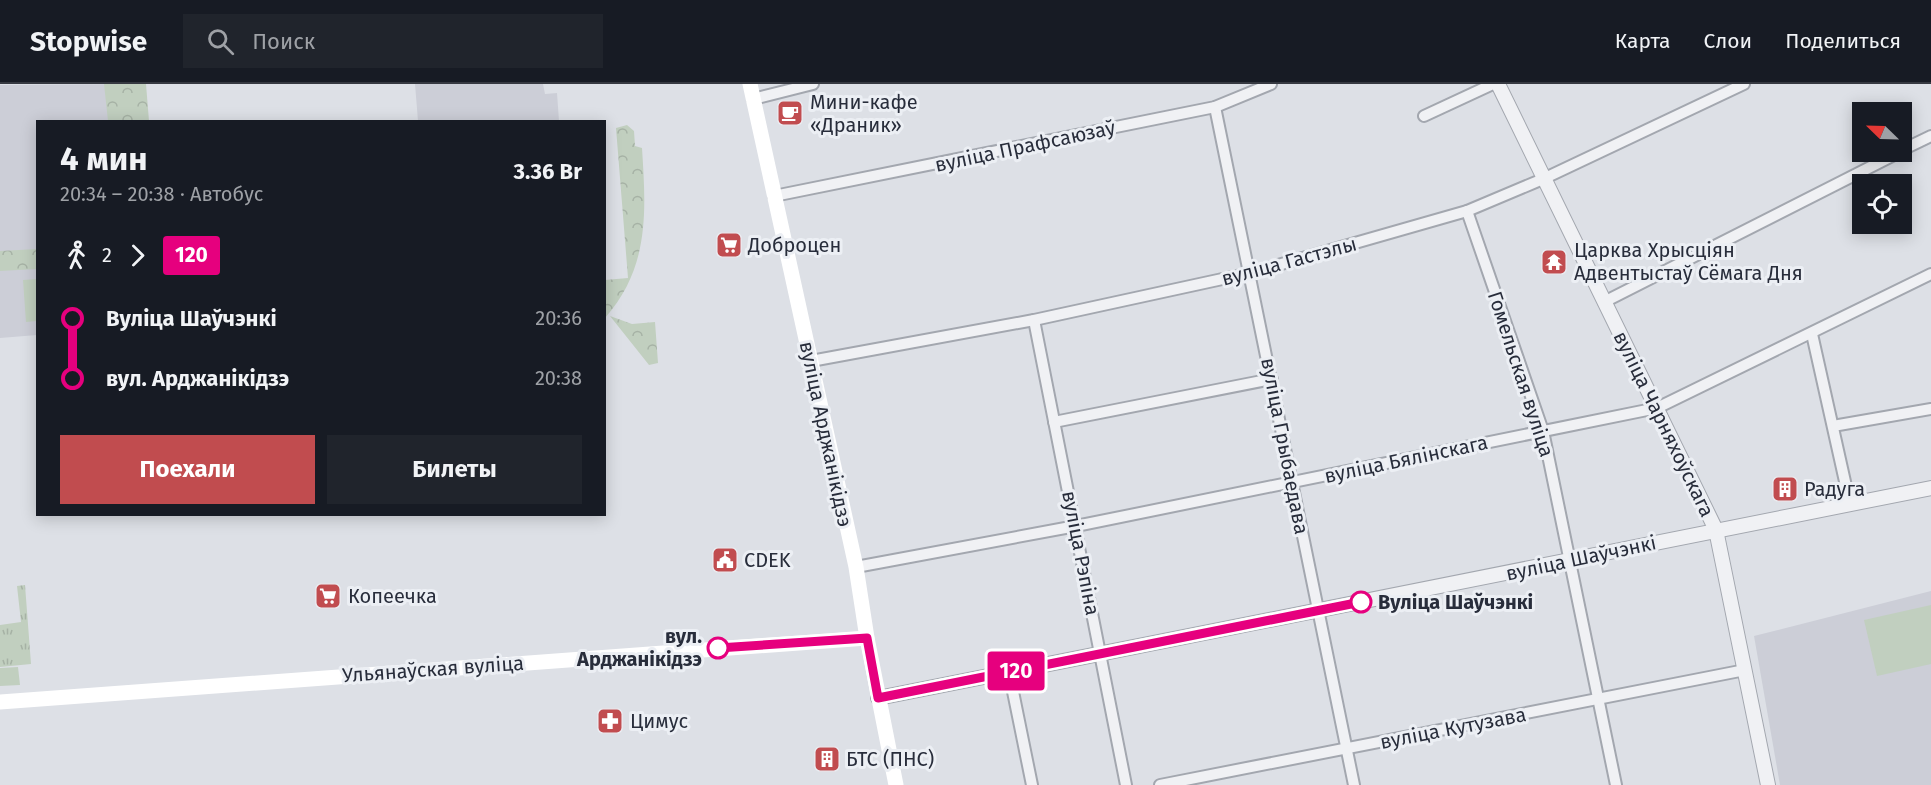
<!DOCTYPE html>
<html lang="ru">
<head>
<meta charset="utf-8">
<style>
	body { margin:0; font-family:"Fira Sans",sans-serif; background:#20242c; color:#f1f3f6; height:100vh; display:flex; flex-direction:column; font-size:22px; white-space:nowrap }
	* { box-sizing:border-box; margin:0 }
	p { font-size:20px; color:#9ea1a6 }
	.icon { flex:none; width:33px; height:33px; fill:none; stroke:currentColor; stroke-width:2; stroke-linecap:round; stroke-linejoin:round }
	.map { position:relative; flex:1; overflow:hidden }
	.details { position:absolute; left:36px; top:36px; width:570px; height:396px; display:flex; flex-direction:column; background:#171b24; border-radius:0px; box-shadow:0 3px 15px #0003 }
	.details>* { flex:none }
	.badge { padding:0 12px; border-radius:4px; font-size:21px; line-height:39px }
	.needle { width:39px; rotate:293deg }
	.controls { position:absolute; left:1852px; top:18px; display:grid; gap:12px }
	.controls a { display:grid; place-items:center; width:60px; height:60px; border-radius:0px; background:#171b24; box-shadow:0 3px 15px #0003; font-size:30px }
	.map>.badge { position:absolute; translate:-50% -50%; box-shadow:0 0 0 3px #fff }
	.legs { display:flex; align-items:center; gap:9px; height:66px; padding:0 24px; font-size:20px }
	.legs p { margin-inline-start:auto }
	.head { display:flex; align-items:center; justify-content:space-between; height:102px; padding:0 24px }
	h1 { font-size:33px; font-weight:700; line-height:45px }
	.primary-button { display:flex; gap:12px; margin-top:auto; padding:12px 24px }
	.primary-button a { flex:1; height:69px; border-radius:0px; background:#c14c4f; color:#fff; font-size:24px; font-weight:700; line-height:69px; text-align:center }
	.primary-button a+a { background:#20242c; color:#f1f3f6 }
	ul { padding:0 24px; list-style:none }
	li { display:flex; align-items:center; gap:21px; height:60px; font-size:22px }
	li i { display:grid; place-items:center; width:9px; height:100%; margin:0 8px; background:currentColor }
	li i::after { content:''; width:15px; height:15px; margin:-8px; border:4px solid; border-radius:50%; background:#171b24 }
	li p { margin-inline-start:auto }
	li:first-child i { background:linear-gradient(#0000 50%,currentColor 0) }
	li:last-child i { background:linear-gradient(currentColor 50%,#0000 0) }
	header { display:flex; align-items:center; gap:36px; box-sizing:border-box; height:84px; padding:0 30px; background:#171b24; border-bottom:2px solid #363941 }
	header strong { font-size:28px }
	nav { display:flex; gap:33px; margin-inline-start:auto; font-size:21px }
	.search { width:420px; height:54px; background:#20242c; display:flex; align-items:center; gap:15px; box-sizing:border-box; padding:0 21px; border-radius:0px; color:#9ea1a6; font-size:22px }
	.map>svg:first-child { display:block }
</style>
</head>
<body>
<header>
<strong>Stopwise</strong>
<div class="search"><svg class="icon" aria-label="search" viewBox="0 0 24 24"><circle cx="10" cy="10" r="6"/><path d="M15 15l6 6"/></svg>Поиск</div>
<nav><a>Карта</a><a>Слои</a><a>Поделиться</a></nav>
</header>
<div class="map">
<svg width="1931" height="701" viewBox="0 0 1931 701">
	<defs>
		<pattern id="grass-tufts" width="24" height="20" patternUnits="userSpaceOnUse" patternTransform="scale(1.5)"><rect width="24" height="20" fill="#c1cfbf"/><path d="M3 7l-1-3M5 7V3M7 7l1-3M15 17l-1-3M17 17v-4M19 17l1-3" fill="none" stroke="#a6b2a5"/></pattern>
		<pattern id="forest-crowns" width="20" height="18" patternUnits="userSpaceOnUse" patternTransform="scale(1.5)"><rect width="20" height="18" fill="#c1cfbf"/><path d="M2 6a3 3 0 1 1 6 0M12 15a3 3 0 1 1 6 0" fill="none" stroke="#a6b2a5"/></pattern>
	</defs>
	<rect width="100%" height="100%" fill="#dde0e6"/>
	<g fill="#ccced7">
		<polygon points="134,0 137,37 38,38 37,251 0,254 0,1"/>
		<polygon points="415,0 543,0 545,10 557,9 559,37 418,37"/>
		<polygon points="1931,507 1931,701 1780,701 1754,552"/>
	</g>
	<g fill="url(#grass-tufts)">
		<polygon points="25,501 31,580 0,583 0,541 21,538 17,502"/>
		<polygon points="18,583 20,601 0,602 0,584"/>
	</g>
	<g fill="url(#forest-crowns)">
		<polygon points="104,0 146,0 149,37 108,37"/>
		<path d="M627,41L634,47L635,62L642,64C646,127 650,183 605,234V196L628,194L616,44Z"/>
		<polygon points="37,165 37,185 0,187 0,167"/>
		<polygon points="610,232 632,240 655,238 658,279 649,281"/>
	</g>
	<g fill="#c1cfbf">
		<polygon points="37,195 37,237 26,238 23,196"/>
		<polygon points="1931,521 1931,580 1877,592 1864,536"/>
	</g>
	<g fill="none" stroke-linecap="round" stroke-linejoin="round">
		<g stroke="#a3a7af" stroke-width="14">
			<g id="minor">
				<polyline points="753,15 813,0"/>
				<polyline points="1215,23 1354,701"/>
				<polyline points="1424,32 1493,0"/>
				<polyline points="1902,66 1931,52"/>
				<polyline points="774,112 1215,23 1271,0"/>
				<polyline points="1467,127 1543,347 1616,701"/>
				<polyline points="1604,218 1900,68"/>
				<polyline points="1034,236 1126,701"/>
				<polyline points="1812,250 1850,420"/>
				<polyline points="811,277 1034,236 1250,189 1467,127 1543,95 1744,0"/>
				<polyline points="1054,338 1272,295"/>
				<polyline points="1833,342 1931,325"/>
				<polyline points="856,483 1076,442 1657,324 1931,190"/>
				<polyline points="1009,588 1032,701"/>
				<polyline points="1160,701 1745,586"/>
			</g>
		</g>
		<g stroke="#a3a7af" stroke-width="16">
			<g id="tertiary">
				<polyline points="1498,0 1716,446 1768,701"/>
				<polyline points="878,614 1931,404"/>
			</g>
		</g>
		<use href="#minor" stroke="#f0f1f4" stroke-width="10"/>
		<use href="#tertiary" stroke="#f0f1f4" stroke-width="14"/>
		<g stroke="#fff" stroke-width="15">
			<polyline points="750,0 856,483 867,554 896,701"/>
			<polyline points="0,618 867,554"/>
		</g>
	</g>
	<g fill="none" stroke-linecap="round" stroke-linejoin="round">
		<g stroke="#fff" stroke-width="14">
			<polyline id="line-1" points="718,564 867,554 878,614 1361,518"/>
		</g>
		<use href="#line-1" stroke="#e6007e" stroke-width="9"/>
	</g>
	<defs>
		<g id="cafe-square" transform="scale(1.35)"><rect x="-9" y="-9" width="18" height="18" rx="4" fill="#c14c4f" stroke="#eceff4"/><path d="M-5.5-4.5H6V0H3Q3 3.5 0 3.5H-2.5Q-5.5 3.5-5.5 0ZM3-3.2v2h1.7v-2ZM-6 4.5H4V6H-6Z" fill="#fff"/></g>
		<g id="supermarket-square" transform="scale(1.35)"><rect x="-9" y="-9" width="18" height="18" rx="4" fill="#c14c4f" stroke="#eceff4"/><path d="M-6-5.5h2.5l.6 2H6L4.5 2H-2.5L-4.4-4H-6ZM-1.5 3.2a1.3 1.3 0 1 0 .1 0ZM3 3.2a1.3 1.3 0 1 0 .1 0Z" fill="#fff"/></g>
		<g id="temple-square" transform="scale(1.35)"><rect x="-9" y="-9" width="18" height="18" rx="4" fill="#c14c4f" stroke="#eceff4"/><path d="M0-6L5-2H3V0L6.5 2.5H4V6H1.5V3h-3V6H-4V2.5H-6.5L-3 0V-2H-5Z" fill="#fff"/></g>
		<g id="building-square" transform="scale(1.35)"><rect x="-9" y="-9" width="18" height="18" rx="4" fill="#c14c4f" stroke="#eceff4"/><path d="M-4-6H4V6H1V3H-1V6H-4ZM-2.5-4.3h1.7v1.8h-1.7ZM.8-4.3h1.7v1.8H.8ZM-2.5-1h1.7V.8h-1.7ZM.8-1h1.7V.8H.8Z" fill="#fff"/></g>
		<g id="civic-square" transform="scale(1.35)"><rect x="-9" y="-9" width="18" height="18" rx="4" fill="#c14c4f" stroke="#eceff4"/><path d="M-.6-6.5H3V-4.5H.6V-3L4-1V1h2V6H-6V1h2V-1L-.6-3ZM-1.2 2.5V6h2.4V2.5Z" fill="#fff"/></g>
		<g id="pharmacy-square" transform="scale(1.35)"><rect x="-9" y="-9" width="18" height="18" rx="4" fill="#c14c4f" stroke="#eceff4"/><path d="M-2-6h4v4h4v4h-4v4h-4v-4h-4v-4h4Z" fill="#fff"/></g>
	</defs>
	<g fill-rule="evenodd">
		<use href="#cafe-square" x="790" y="29"/>
		<use href="#supermarket-square" x="729" y="161"/>
		<use href="#temple-square" x="1554" y="178"/>
		<use href="#building-square" x="1785" y="405"/>
		<use href="#civic-square" x="725" y="476"/>
		<use href="#supermarket-square" x="328" y="512"/>
		<use href="#pharmacy-square" x="610" y="637"/>
		<use href="#building-square" x="827" y="675"/>
	</g>
	<g fill="#fff" stroke="#e6007e" stroke-width="3">
		<circle cx="1361" cy="518" r="10"/>
		<circle cx="718" cy="564" r="10"/>
	</g>
	<g text-anchor="middle" dominant-baseline="central" stroke-width="6" stroke-linejoin="round" paint-order="stroke">
		<g font-size="20" fill="#282d3b" stroke="#eceff4" text-anchor="start">
			<text x="810" y="18">Мини-кафе<tspan x="810" dy="23">«Драник»</tspan></text>
			<text x="748" y="161">Доброцен</text>
			<text x="1574" y="166">Царква Хрысціян<tspan x="1574" dy="23">Адвентыстаў Сёмага Дня</tspan></text>
			<text x="1804" y="405">Радуга</text>
			<text x="744" y="476">CDEK</text>
			<text x="348" y="512">Копеечка</text>
			<text x="630" y="637">Цимус</text>
			<text x="846" y="675">БТС (ПНС)</text>
		</g>
		<g font-size="20" fill="#282d3b" stroke="#eceff4">
			<text transform="translate(1025 62) rotate(-12)">вуліца Прафсаюзаў</text>
			<text transform="translate(1289 177) rotate(-15)">вуліца Гастэлы</text>
			<text transform="translate(1521 290) rotate(72)">Гомельская вуліца</text>
			<text transform="translate(1664 340) rotate(64)">вуліца Чарняхоўскага</text>
			<text transform="translate(826 350) rotate(78)">вуліца Арджанікідзэ</text>
			<text transform="translate(1285 362) rotate(79)">вуліца Грыбаедава</text>
			<text transform="translate(1406 375) rotate(-12)">вуліца Бялінскага</text>
			<text transform="translate(1081 469) rotate(79)">вуліца Рэпіна</text>
			<text transform="translate(1581 474) rotate(-12)">вуліца Шаўчэнкі</text>
			<text transform="translate(433 585) rotate(-4)">Ульянаўская вуліца</text>
			<text transform="translate(1453 644) rotate(-11)">вуліца Кутузава</text>
		</g>
		<g font-size="20" font-weight="bold" fill="#282d3b" stroke="#eceff4" text-anchor="start">
			<text x="1378" y="518">Вуліца Шаўчэнкі</text>
			<text x="702" y="552" text-anchor="end">вул.<tspan x="702" dy="23">Арджанікідзэ</tspan></text>
		</g>
	</g>
</svg>
<div class="controls">
<a><svg class="needle" viewBox="-14 -14 28 28"><path d="M0-13l5 13h-10z" fill="#e53935"/><path d="M0 13l5-13h-10z" fill="#9ea1a6"/></svg></a>
<a><svg class="icon" aria-label="locate" viewBox="0 0 24 24"><circle cx="12" cy="12" r="6"/><path d="M12 2v4M12 18v4M2 12h4M18 12h4"/></svg></a>
</div>
<b class="badge" style="left:1016px;top:587px;background:#e6007e;color:#fff">120</b>
<section class="details">
<div class="head"><div><h1>4 мин</h1><p>20:34 – 20:38 · Автобус</p></div><b>3.36 Br</b></div>
<div class="legs"><svg class="icon" aria-label="walk" viewBox="0 0 24 24"><circle cx="13" cy="4" r="2"/><path d="M13 8l-2 6 4 7M11 14l-3 7M7 12l3-4h3l4 4"/></svg>2<svg class="icon" aria-label="forward" viewBox="0 0 24 24"><path d="M9 5l7 7-7 7"/></svg><b class="badge" style="background:#e6007e;color:#fff">120</b></div>
<ul>
<li><i style="color:#e6007e"></i><b>Вуліца Шаўчэнкі</b><p>20:36</p></li>
<li><i style="color:#e6007e"></i><b>вул. Арджанікідзэ</b><p>20:38</p></li>
</ul>
<div class="primary-button"><a>Поехали</a><a>Билеты</a></div>
</section>
</div>
</body>
</html>
